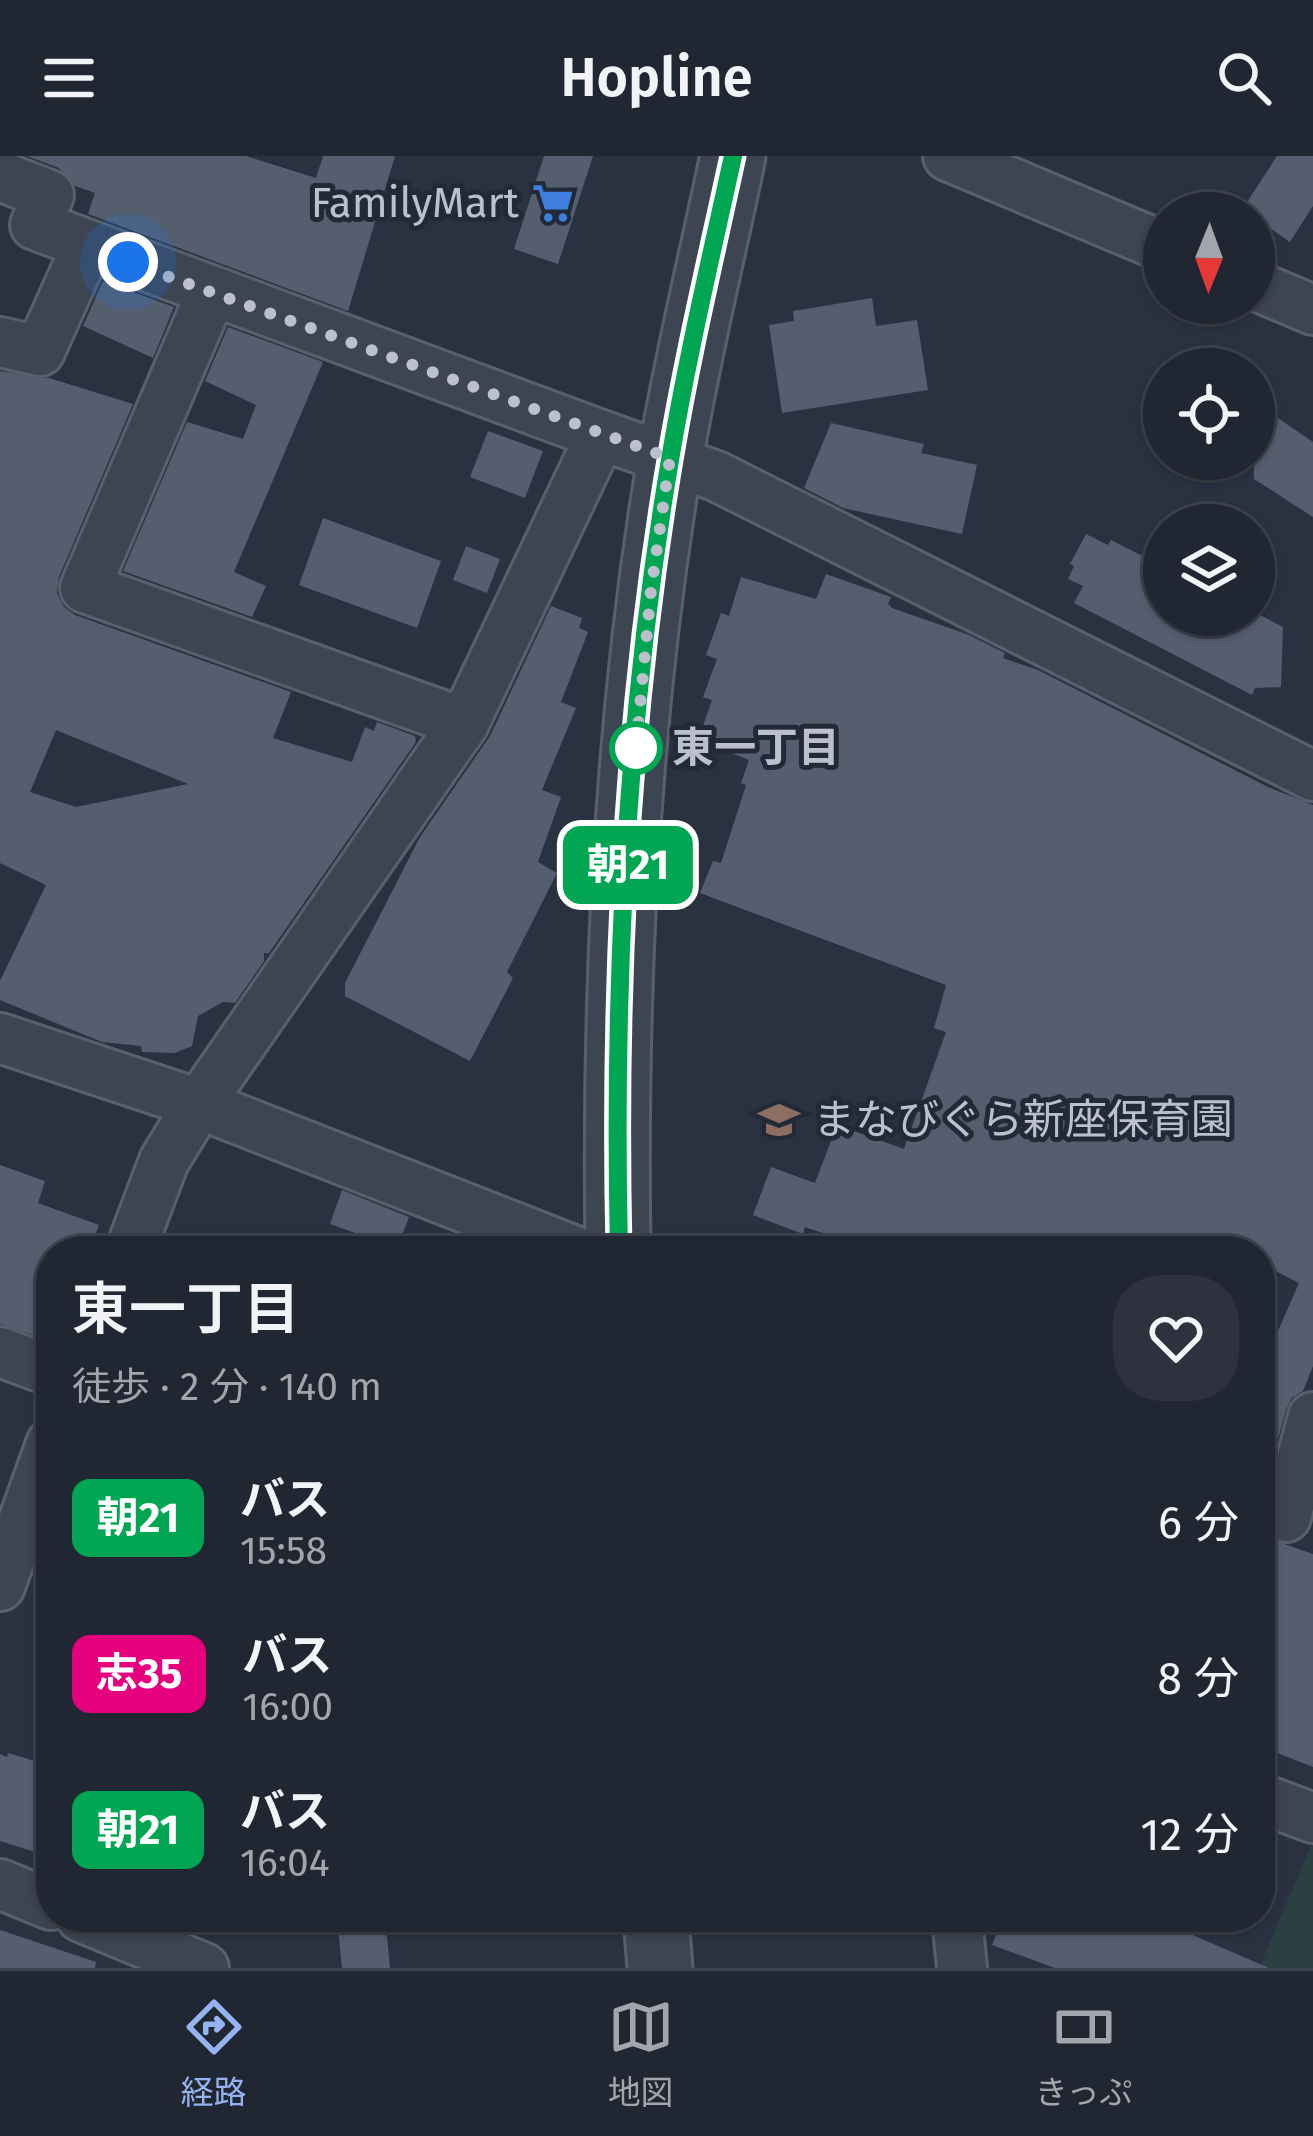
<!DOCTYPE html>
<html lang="ja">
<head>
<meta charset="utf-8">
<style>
	body { margin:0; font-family:"Fira Sans","Noto Sans JP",sans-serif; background:#2d323e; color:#f1f3f6; height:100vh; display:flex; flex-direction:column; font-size:45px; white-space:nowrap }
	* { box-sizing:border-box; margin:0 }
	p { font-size:39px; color:#a2a5ac }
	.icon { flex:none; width:66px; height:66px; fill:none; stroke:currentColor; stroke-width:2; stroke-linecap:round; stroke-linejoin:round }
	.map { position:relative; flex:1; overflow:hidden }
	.sheet { position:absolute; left:36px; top:1080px; width:1239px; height:696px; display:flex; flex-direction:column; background:#202632; border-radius:48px; box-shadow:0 3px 9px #0004,0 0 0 3px #3d434d }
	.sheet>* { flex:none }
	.badge { padding:0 24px; border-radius:18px; font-size:42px; line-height:78px }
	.needle { width:78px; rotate:181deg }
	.buttons { position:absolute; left:1143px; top:36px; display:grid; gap:24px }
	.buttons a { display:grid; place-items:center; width:132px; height:132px; border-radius:50%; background:#202632; box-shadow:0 3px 9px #0004,0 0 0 3px #3d434d; font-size:60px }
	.you { position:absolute; width:60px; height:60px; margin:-30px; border:9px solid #fff; border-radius:50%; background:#1a73e8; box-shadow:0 0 0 18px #1a73e833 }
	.map>.badge { position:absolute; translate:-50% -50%; box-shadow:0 0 0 6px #fff }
	.round { display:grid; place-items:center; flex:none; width:126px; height:126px; border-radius:48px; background:#2d323e }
	.head { display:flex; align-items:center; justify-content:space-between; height:204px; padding:0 36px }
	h1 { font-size:57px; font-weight:600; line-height:90px }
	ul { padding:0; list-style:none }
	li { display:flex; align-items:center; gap:36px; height:156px; padding:0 36px }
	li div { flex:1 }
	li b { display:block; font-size:45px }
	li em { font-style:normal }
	li .badge { min-width:132px; font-weight:700; text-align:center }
	header { display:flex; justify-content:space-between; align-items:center; height:156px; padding:0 36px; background:#202632; font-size:54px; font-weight:600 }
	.menu { display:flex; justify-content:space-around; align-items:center; height:168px; border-top:3px solid #3d434d; background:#202632; font-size:33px; color:#a2a5ac }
	.menu a { display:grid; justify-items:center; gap:6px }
	.menu .current { color:#95b2f1 }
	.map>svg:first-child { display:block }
</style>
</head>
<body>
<header><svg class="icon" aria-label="menu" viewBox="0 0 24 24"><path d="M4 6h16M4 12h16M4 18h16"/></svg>Hopline<svg class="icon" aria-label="search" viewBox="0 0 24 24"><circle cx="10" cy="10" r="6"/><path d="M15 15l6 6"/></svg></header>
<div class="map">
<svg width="1313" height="1812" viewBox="0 0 1313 1812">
	<rect width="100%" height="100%" fill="#2a3242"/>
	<polygon fill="#2c3f43" points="1313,1685 1313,1812 1259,1812"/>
	<g fill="#555e6f" fill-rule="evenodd">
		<polygon points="27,0 246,0 316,22 323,0 395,0 348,155 88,58 95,37 75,30 59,12"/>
		<polygon points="544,0 593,0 558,108 514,93"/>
		<polygon points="1277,0 1313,0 1313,50 1290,86 1254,61 1254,57 1240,57"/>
		<polygon points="103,125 174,151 153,202 83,170"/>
		<polygon points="872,142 876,170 917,164 928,234 782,257 769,169 794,165 793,155"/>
		<polygon points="228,171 323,206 234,416 266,430 252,461 123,415 187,266 243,283 256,249 205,225"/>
		<path d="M0,215L49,222L133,248L59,421L57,437L64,451L75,459L291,536L273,582L352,606L365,571L374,575L377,566L415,580L416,586L269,797H264V805L235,847L223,846L198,860L192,890L175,897L142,896L141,890L102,886L0,844V825L46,729L0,707ZM56,574L188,628L76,651L30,636Z"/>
		<polygon points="1254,246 1313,286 1313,361 1254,323"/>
		<polygon points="831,267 924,288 921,297 977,309 962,378 843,352 804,332"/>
		<polygon points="488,275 543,295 525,342 470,321"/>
		<polygon points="323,362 441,405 417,472 299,429"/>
		<polygon points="1086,378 1108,389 1111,384 1164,411 1164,459 1260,459 1283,471 1281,531 1255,532 1252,539 1074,447 1083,430 1068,423 1074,410 1070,408"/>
		<polygon points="466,390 500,403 487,437 453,424"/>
		<polygon points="826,418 891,441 888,448 892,452 969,479 1005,497 1003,502 1038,514 1268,631 1313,649 1313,1210 1303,1235 1292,1242 1286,1254 1260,1348 1260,1216 1299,1127 1260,1107 1260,1095 1224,1095 1210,1090 1208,1095 876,1095 805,1071 803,1078 753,1059 771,1011 815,1027 837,969 904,993 946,876 934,872 946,829 700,737 713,705 721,707 746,629 741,627 749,604 698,584 712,544 703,541 717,503 706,499 721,457 729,460 741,421 816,443"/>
		<polygon points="551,450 582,462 579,472 588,476 561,546 576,552 542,634 561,641 538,706 557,717 507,816 513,822 470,905 345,840 345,827 420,681 490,580"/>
		<polygon points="0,1009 45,1025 38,1047 99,1069 89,1095 51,1095 51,1185 0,1168"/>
		<polygon points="342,1034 409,1061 397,1092 330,1068"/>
		<polygon points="1267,1382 1313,1398 1313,1611 1260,1590 1260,1399"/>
		<polygon points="8,1597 45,1608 41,1621 51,1624 51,1701 0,1685 0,1598 7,1601"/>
		<polygon points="1003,1761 1086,1761 1126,1775 1132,1761 1151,1761 1269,1812 1055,1812 992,1789"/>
		<polygon points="386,1768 390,1812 342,1812 338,1772"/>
		<polygon points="0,1774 96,1806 95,1812 0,1812"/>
	</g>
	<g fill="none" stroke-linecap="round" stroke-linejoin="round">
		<g stroke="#59606c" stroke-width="54">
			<g id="minor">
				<polyline points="948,0 1164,91"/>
				<polyline points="0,20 49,39 35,69 601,279"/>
				<polyline points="1254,129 1313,154"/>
				<polyline points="212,136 85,432 464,567"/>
				<polyline points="0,186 40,195 86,92"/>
				<polyline points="0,882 199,948 575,1095"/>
				<polyline points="130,1095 164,1005 199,948 464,567 601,279 716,320 1313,620"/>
				<polyline points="0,1196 51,1215"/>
				<polyline points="1286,1361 1313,1261"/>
				<polyline points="0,1430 51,1288"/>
				<polyline points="1260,1642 1313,1662"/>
				<polyline points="0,1728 51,1749"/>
				<polyline points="81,1761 204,1812"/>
				<polyline points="957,1761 962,1812"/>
			</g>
		</g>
		<g stroke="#59606c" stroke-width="69">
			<g id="tertiary">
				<path d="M618,1095C614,832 626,564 670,304C687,202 712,101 733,0"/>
				<polyline points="656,1761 660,1812"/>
			</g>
		</g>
		<use href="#minor" stroke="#3e4552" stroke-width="48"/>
		<use href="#tertiary" stroke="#3e4552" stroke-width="63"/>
	</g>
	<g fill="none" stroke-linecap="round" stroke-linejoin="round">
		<g stroke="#fff" stroke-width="27">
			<path id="line" d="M619,1095C613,834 626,562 670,304C687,202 711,101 733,0"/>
		</g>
		<use href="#line" stroke="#00a651" stroke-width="18"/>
		<polyline stroke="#bbc0cc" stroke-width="12" stroke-dasharray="0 21.6" points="128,106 670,302 651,434 636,592"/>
	</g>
	<defs>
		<g id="supermarket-bare" transform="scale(3.24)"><path d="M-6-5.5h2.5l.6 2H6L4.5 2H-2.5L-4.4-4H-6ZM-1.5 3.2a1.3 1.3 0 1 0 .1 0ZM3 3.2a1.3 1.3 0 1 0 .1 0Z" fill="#3f7fe0" stroke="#222a37" stroke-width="2.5" paint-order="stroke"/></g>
		<g id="school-bare" transform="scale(3.24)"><path d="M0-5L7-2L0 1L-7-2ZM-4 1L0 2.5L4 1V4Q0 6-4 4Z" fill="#8d6e63" stroke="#222a37" stroke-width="2.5" paint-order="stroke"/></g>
	</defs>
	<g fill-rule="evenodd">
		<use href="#supermarket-bare" x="553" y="47"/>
		<use href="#school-bare" x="779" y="964"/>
	</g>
	<circle fill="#fff" stroke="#00a651" stroke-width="6" cx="636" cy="592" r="24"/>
	<g text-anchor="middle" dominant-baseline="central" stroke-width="10" stroke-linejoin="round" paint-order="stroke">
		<g font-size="42" fill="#bbc0cc" stroke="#222a37" text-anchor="end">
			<text x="519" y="47">FamilyMart</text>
			<text x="813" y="964" text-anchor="start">まなびぐら新座保育園</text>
		</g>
		<g font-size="42" font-weight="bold" fill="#bbc0cc" stroke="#222a37" text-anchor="start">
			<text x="672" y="592">東一丁目</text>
		</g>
	</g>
</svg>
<div class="buttons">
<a><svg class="needle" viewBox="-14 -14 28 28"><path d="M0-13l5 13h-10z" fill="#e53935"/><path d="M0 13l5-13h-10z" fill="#a2a5ac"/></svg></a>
<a><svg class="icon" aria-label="locate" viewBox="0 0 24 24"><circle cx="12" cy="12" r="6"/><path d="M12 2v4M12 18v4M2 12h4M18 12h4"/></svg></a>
<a><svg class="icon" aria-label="layers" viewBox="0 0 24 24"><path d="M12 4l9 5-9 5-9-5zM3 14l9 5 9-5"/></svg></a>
</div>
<div class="you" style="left:128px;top:106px"></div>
<b class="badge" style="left:628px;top:709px;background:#00a651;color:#fff">朝21</b>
<section class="sheet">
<div class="head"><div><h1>東一丁目</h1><p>徒歩 · 2 分 · 140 m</p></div><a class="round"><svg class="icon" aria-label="heart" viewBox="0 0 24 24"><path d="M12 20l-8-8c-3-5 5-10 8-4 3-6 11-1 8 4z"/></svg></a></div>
<ul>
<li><span class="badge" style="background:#00a651;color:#fff">朝21</span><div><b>バス</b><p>15:58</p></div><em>6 分</em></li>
<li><span class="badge" style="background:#e6007e;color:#fff">志35</span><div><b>バス</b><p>16:00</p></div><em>8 分</em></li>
<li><span class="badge" style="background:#00a651;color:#fff">朝21</span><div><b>バス</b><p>16:04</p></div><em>12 分</em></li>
</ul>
</section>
</div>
<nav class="menu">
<a class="current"><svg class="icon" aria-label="directions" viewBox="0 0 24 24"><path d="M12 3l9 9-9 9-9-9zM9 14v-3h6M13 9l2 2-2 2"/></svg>経路</a>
<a><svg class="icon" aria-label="map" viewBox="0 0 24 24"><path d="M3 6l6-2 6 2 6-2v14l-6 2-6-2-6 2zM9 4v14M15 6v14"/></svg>地図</a>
<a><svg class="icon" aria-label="tickets" viewBox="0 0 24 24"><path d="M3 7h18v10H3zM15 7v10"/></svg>きっぷ</a>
</nav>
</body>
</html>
